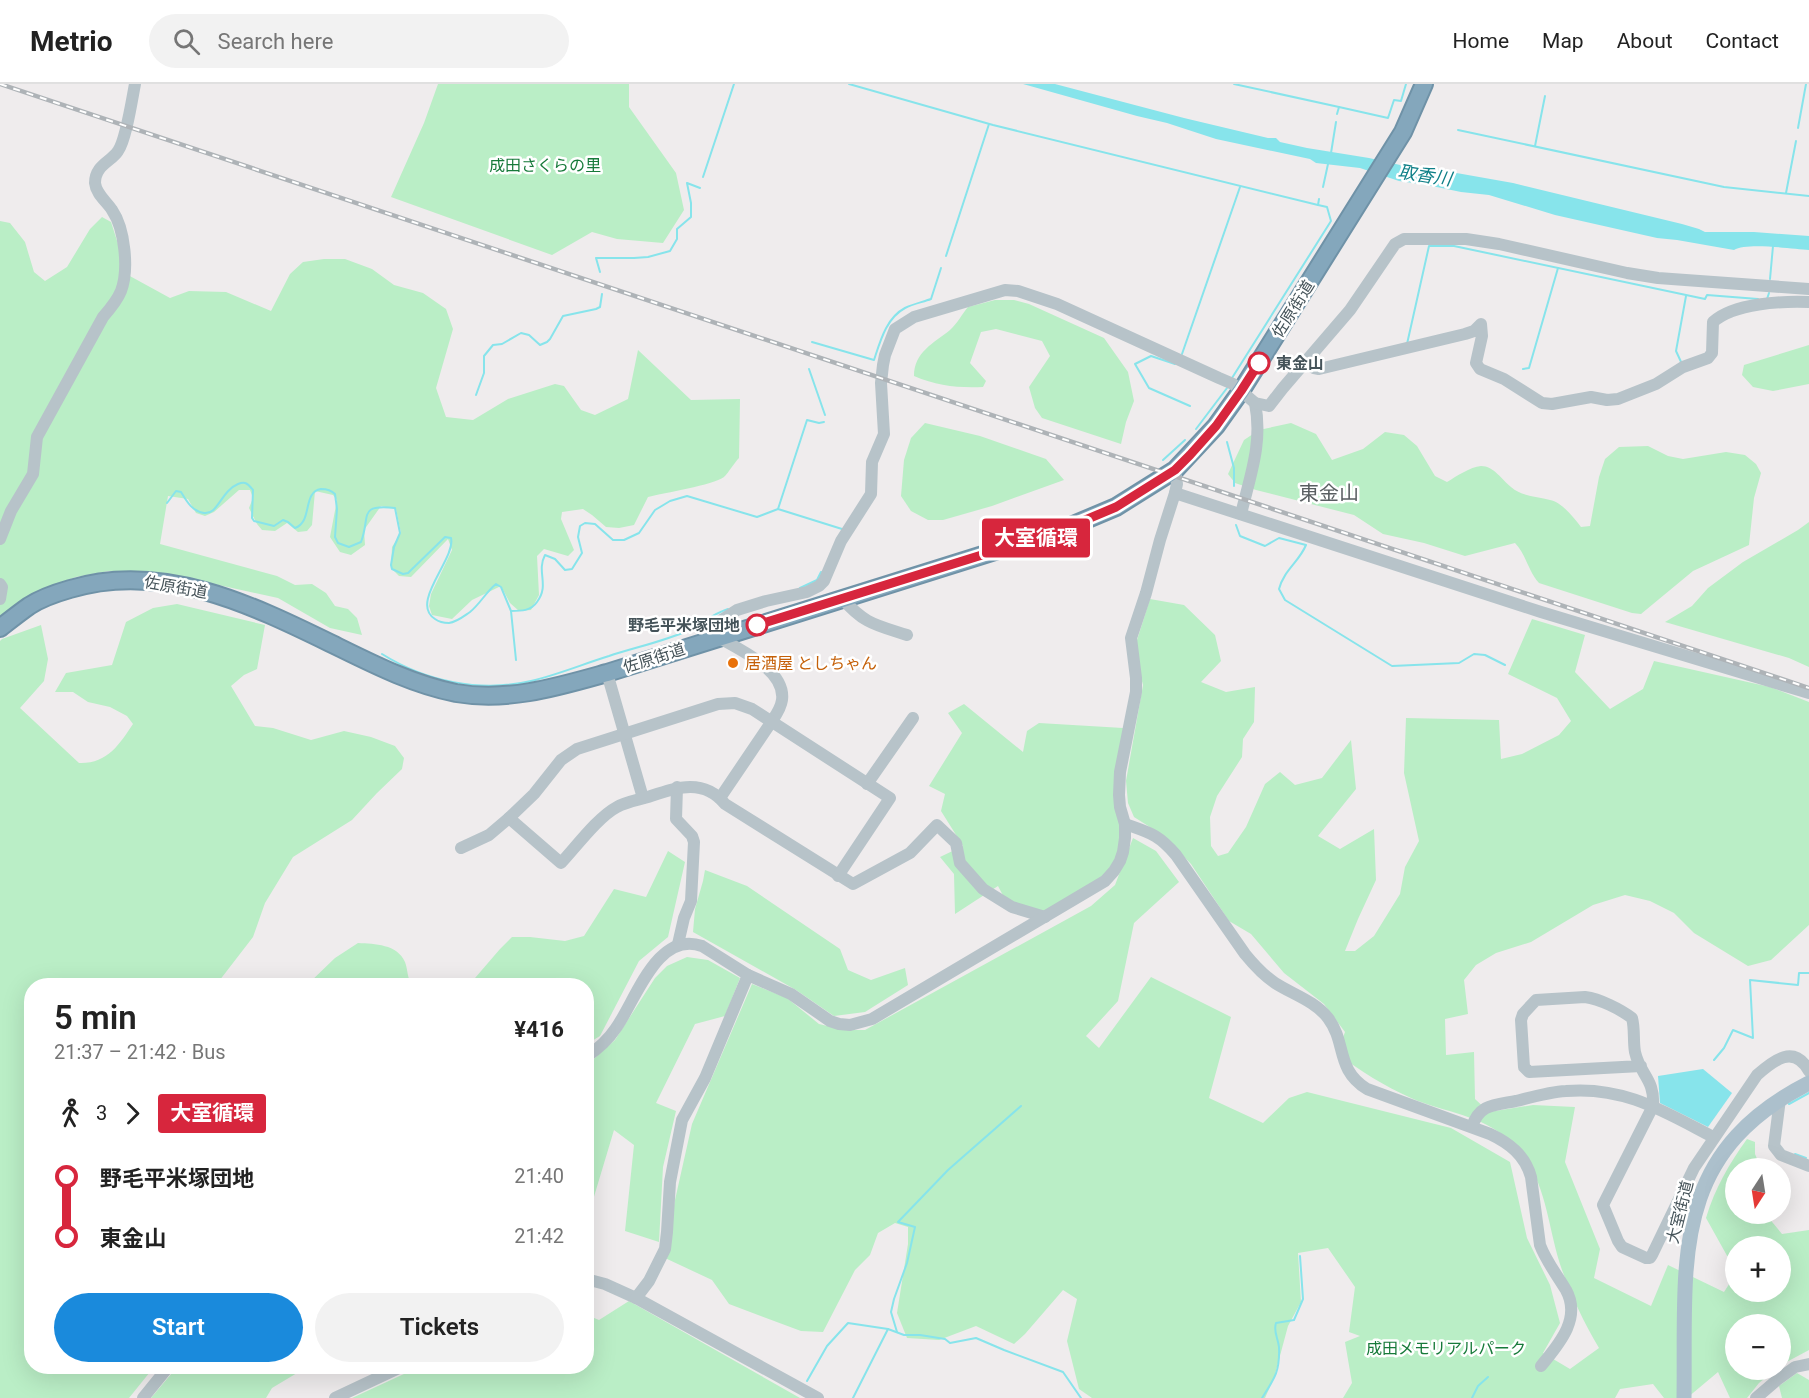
<!DOCTYPE html>
<html lang="en">
<head>
<meta charset="utf-8">
<style>
	body { margin:0; font-family:Roboto,"Noto Sans JP",sans-serif; background:#f2f2f2; color:#222; height:100vh; display:flex; flex-direction:column; font-size:22px; white-space:nowrap }
	* { box-sizing:border-box; margin:0 }
	p { font-size:20px; color:#767676 }
	.icon { flex:none; width:33px; height:33px; fill:none; stroke:currentColor; stroke-width:2; stroke-linecap:round; stroke-linejoin:round }
	.map { position:relative; flex:1; overflow:hidden }
	.panel { position:absolute; left:24px; top:894px; width:570px; height:396px; display:flex; flex-direction:column; background:#fff; border-radius:24px; box-shadow:0 6px 24px #0002 }
	.panel>* { flex:none }
	.badge { padding:0 12px; border-radius:4px; font-size:21px; line-height:39px }
	.needle { width:39px; rotate:192deg }
	.tools { position:absolute; left:1725px; top:1074px; display:grid; gap:12px }
	.tools a { display:grid; place-items:center; width:66px; height:66px; border-radius:50%; background:#fff; box-shadow:0 6px 24px #0002; font-size:30px }
	.map>.badge { position:absolute; translate:-50% -50%; box-shadow:0 0 0 3px #fff }
	.legs { display:flex; align-items:center; gap:9px; height:66px; padding:0 30px; font-size:20px }
	.legs p { margin-inline-start:auto }
	.overview { display:flex; align-items:center; justify-content:space-between; height:102px; padding:0 30px }
	h1 { font-size:33px; font-weight:600; line-height:45px }
	.cta { display:flex; gap:12px; margin-top:auto; padding:12px 30px }
	.cta a { flex:1; height:69px; border-radius:36px; background:#1a8adc; color:#fff; font-size:24px; font-weight:600; line-height:69px; text-align:center }
	.cta a+a { background:#f2f2f2; color:#222 }
	ul { padding:0 30px; list-style:none }
	li { display:flex; align-items:center; gap:21px; height:60px; font-size:22px }
	li i { display:grid; place-items:center; width:9px; height:100%; margin:0 8px; background:currentColor }
	li i::after { content:''; width:15px; height:15px; margin:-8px; border:4px solid; border-radius:50%; background:#fff }
	li p { margin-inline-start:auto }
	li:first-child i { background:linear-gradient(#0000 50%,currentColor 0) }
	li:last-child i { background:linear-gradient(currentColor 50%,#0000 0) }
	header { display:flex; align-items:center; gap:36px; box-sizing:border-box; height:84px; padding:0 30px; background:#fff; border-bottom:2px solid #e0e0e0 }
	header strong { font-size:28px }
	nav { display:flex; gap:33px; margin-inline-start:auto; font-size:21px }
	.search { width:420px; height:54px; background:#f2f2f2; display:flex; align-items:center; gap:15px; box-sizing:border-box; padding:0 21px; border-radius:33px; color:#767676; font-size:22px }
	.map>svg:first-child { display:block }
</style>
</head>
<body>
<header>
<strong>Metrio</strong>
<div class="search"><svg class="icon" aria-label="search" viewBox="0 0 24 24"><circle cx="10" cy="10" r="6"/><path d="M15 15l6 6"/></svg>Search here</div>
<nav><a>Home</a><a>Map</a><a>About</a><a>Contact</a></nav>
</header>
<div class="map">
<svg width="1809" height="1314" viewBox="0 0 1809 1314">
	<rect width="100%" height="100%" fill="#efeced"/>
	<g fill="#baeec6">
		<polygon points="438,0 629,0 629,23 676,89 684,126 663,159 617,155 592,148 552,171 391,113 424,39"/>
		<path d="M102,133L111,138L128,191L170,214L189,207L226,208L271,227L290,190L303,178L324,175H345L372,185L394,201L423,209L446,225L453,245L436,304L446,333L473,336L508,315L555,300L564,302L581,326L595,331L628,315L638,266L691,316L740,315L739,374C734,379 729,388 724,393C713,401 664,409 648,413L634,441L619,444L606,443L592,431L583,425L562,428L561,435L574,466L568,472L544,465L537,472L539,511L531,526L519,527L510,519L501,502L472,516L452,535L432,531L429,522L431,510L452,466L448,455L411,493L399,492L391,484L392,463L401,449L396,425L381,422L364,446L365,461L351,471L340,468L330,453L337,416L333,411L315,407L312,441L307,447L298,448L287,439L275,447L262,446L257,440L249,424L253,414L250,406H239L214,428L205,432L196,429L188,415L168,412L160,460L277,492L295,501L312,500L326,509L335,522L348,525L357,534L362,551L330,544L278,514L205,498L144,489L109,487L76,493L47,503L12,524L0,534V137L10,139L25,158L34,188L45,197L67,183L90,145Z"/>
		<path d="M995,216H1014L1029,220L1104,254L1128,288L1134,317L1126,338L1121,360L1042,334L1035,324L1029,303L1050,272L1042,257L996,245L981,248L970,279L986,297L983,303C958,304 937,302 914,292C914,268 934,259 950,246C957,240 962,230 968,223Z"/>
		<polygon points="1809,261 1809,300 1773,307 1753,303 1742,291 1744,281"/>
		<polygon points="925,339 980,352 1046,375 1064,396 992,422 943,436 928,436 911,427 901,412 904,376 911,354"/>
		<path d="M1291,339L1316,350L1332,376L1363,365L1385,348L1404,351L1417,362L1435,392L1447,398C1457,392 1470,383 1481,382C1494,382 1502,396 1511,403C1522,413 1537,412 1550,416C1562,418 1574,434 1581,443L1590,442L1599,393L1605,375L1619,363L1648,362L1668,372L1683,375L1726,368L1745,371L1756,380L1761,389L1754,414L1749,461L1693,487L1641,530L1632,529L1539,499C1528,487 1526,470 1515,459L1465,472L1424,459L1383,450L1354,431L1256,406L1235,399L1228,390L1244,356L1259,346Z"/>
		<polygon points="1809,438 1809,583 1789,574 1665,538 1692,522 1708,504 1743,478 1798,446"/>
		<path d="M1150,515L1184,521L1215,551L1221,577L1201,598L1226,608L1255,603L1254,638L1243,655L1242,673L1217,712L1210,733L1211,762L1218,772L1228,769L1246,743L1265,700L1280,688L1295,701L1322,694L1351,656L1356,705L1318,752L1340,765L1374,745L1376,796L1358,835L1345,867H1355L1374,852L1400,810L1405,783L1419,757L1404,689L1406,634L1499,636L1501,675L1522,670L1559,651L1571,637L1557,614L1508,590L1532,535L1585,551L1575,588L1610,625L1643,605L1654,577L1770,603L1809,618V841L1771,876L1748,882L1694,849L1674,829L1650,817L1625,811L1593,821L1531,858L1496,869L1476,881L1464,896L1468,930L1445,935L1446,971L1474,968L1475,1015L1489,1028L1533,1021L1575,1023L1565,1078L1600,1165L1594,1194L1651,1222L1668,1181L1724,1208L1735,1191L1736,1208H1780V1162H1736L1735,1186L1706,1134C1715,1104 1729,1080 1747,1055L1755,1058V1070L1761,1084H1736V1130H1767L1768,1133L1782,1150L1809,1146V1266L1781,1281L1780,1240H1736V1286H1775L1759,1299L1747,1314H1730L1718,1288L1687,1314H1664L1653,1300L1620,1305L1615,1314H1343L1352,1299L1345,1258L1360,1252L1349,1248L1355,1203L1328,1164L1298,1169L1301,1218L1288,1242L1274,1294L1265,1314H1092L1079,1305L1067,1257L1077,1215L1063,1206L1025,1250L1014,1260L976,1242L939,1256L907,1254L897,1229L908,1160V1143L895,1139L878,1149L870,1171L855,1186L823,1248L801,1247L729,1220L712,1196L665,1174L675,1116L692,1040L752,900L787,914L819,940L844,946H865L1091,822L1115,801L1133,754L1156,767L1179,798L1134,839L1118,917L1086,952L1099,964L1151,893L1231,933L1209,1014L1263,1039L1289,1014L1307,1008L1451,1044L1510,1078L1527,1154L1550,1201L1560,1239L1543,1269L1570,1285L1599,1264C1584,1239 1572,1213 1562,1186C1546,1140 1548,1092 1510,1057C1481,1030 1445,1029 1411,1014C1384,1002 1361,987 1337,970L1345,948L1324,920L1284,889L1251,850L1229,837L1191,780L1164,752L1134,733L1128,719L1126,697L1143,601L1137,578V556Z"/>
		<path d="M177,520L265,541L257,585L244,591L231,602L255,642L273,644L311,656L344,647L371,653L395,662L404,674L402,685L377,709L352,736L293,773L265,819L253,853L216,901L32,902V1282L154,1283L129,1314H0V557L2,555L41,541L48,575L44,597L20,624L79,679C107,680 119,661 133,640L127,632L110,623L88,618L73,608H55L66,589L112,581L126,538L153,524Z"/>
		<polygon points="964,620 1023,668 1027,647 1039,639 1123,644 1119,763 1115,781 1107,790 1043,830 1007,819 998,802 955,830 954,790 940,773 963,762 941,727 945,710 929,702 962,649 948,629"/>
		<polygon points="668,767 685,778 668,853 639,877 600,952 587,960 586,902 469,901 500,865 512,853 530,853 565,857 584,852 614,805 646,813"/>
		<polygon points="705,786 747,802 840,865 848,886 871,896 905,884 908,901 865,928 834,932 796,906 693,848 695,825 703,797"/>
		<path d="M358,859C375,860 397,860 405,878C408,886 407,894 412,901H307L335,874Z"/>
		<polygon points="687,873 708,876 740,894 725,932 695,940 656,1019 676,1027 663,1083 659,1158 625,1147 634,1061 614,1046 587,1136 587,981 615,956 655,894 667,882"/>
		<polygon points="629,1217 800,1314 352,1314 419,1283 586,1282 587,1231 599,1236"/>
		<polygon points="177,1283 177,1282 307,1283 272,1304 266,1314 151,1314"/>
		<polygon points="1797,1289 1809,1296 1809,1314 1782,1314 1779,1302"/>
	</g>
	<g fill="#87e4eb">
		<path d="M1023,0H1055L1184,34L1268,54H1276L1280,58L1307,64L1369,74L1409,83L1417,82L1513,99L1682,140L1699,145L1705,148H1754L1809,152V166C1792,165 1747,158 1734,166L1677,156L1657,154L1555,131L1489,111L1461,108L1427,101L1399,97L1360,84L1316,79L1310,75L1216,55L1167,39L1137,32Z"/>
		<polygon points="1703,985 1732,1009 1708,1043 1660,1019 1658,992"/>
	</g>
	<g fill="none" stroke-linecap="round" stroke-linejoin="round">
		<g stroke="#87e4eb" stroke-width="2">
			<polyline points="849,0 993,41 1318,121"/>
			<polyline points="1234,0 1339,23"/>
			<polyline points="1337,30 1339,23 1388,34 1394,16 1401,17 1406,0"/>
			<polyline points="1798,44 1806,0"/>
			<polyline points="1458,46 1724,103 1809,112"/>
			<polyline points="1535,62 1545,12"/>
			<polyline points="1331,69 1336,38"/>
			<polyline points="703,93 734,0"/>
			<polyline points="1323,103 1328,80"/>
			<polyline points="1786,109 1796,57"/>
			<polyline points="946,172 989,40"/>
			<polyline points="600,188 596,174 634,174 648,173 670,167 677,155 677,145 691,133 691,119 687,99 700,104"/>
			<polyline points="1770,195 1773,162"/>
			<polyline points="1767,215 1769,209"/>
			<path d="M812,258L874,276C880,258 886,234 905,224C913,220 923,218 931,215L941,184"/>
			<polyline points="1407,260 1429,162 1454,162 1705,215 1707,211 1758,215"/>
			<polyline points="1182,270 1240,103"/>
			<polyline points="1175,280 1151,272 1135,280 1149,304 1190,322"/>
			<polyline points="1682,280 1676,267 1686,212"/>
			<polyline points="809,285 825,331"/>
			<polyline points="1523,285 1529,284 1558,184"/>
			<polyline points="1232,294 1331,137 1327,123 1318,121 1319,115"/>
			<polyline points="476,311 484,289 484,272 493,261 502,260 521,249 529,251 540,261 547,258 550,255 563,232 596,225 600,223 602,210"/>
			<polyline points="824,338 819,339 807,336 778,425 842,445"/>
			<polyline points="1196,345 1227,304"/>
			<polyline points="1227,358 1234,384 1234,402"/>
			<polyline points="1163,376 1185,356"/>
			<path d="M167,419L176,407L181,408C187,418 192,427 204,429C218,431 221,407 238,400C246,397 248,400 253,406L252,434L254,437L274,442L283,436L288,438L295,444C313,438 302,408 321,405C327,405 331,406 335,410L337,425L335,453L338,459L349,463L361,458C371,432 357,420 395,424L400,449L394,463L391,481L392,485L403,490L408,489L442,456L445,453L451,454C456,475 409,519 435,535C439,538 445,539 449,539C457,538 464,532 470,528C480,520 486,508 496,500L501,503L511,527C521,527 531,527 537,518C550,501 536,488 545,471L555,475L565,486L572,485L582,469L578,453L580,442L585,439L595,440L613,456H624L639,449L655,426L670,417L687,412L757,433L778,425"/>
			<path d="M1236,441L1240,452L1265,462L1279,454L1306,461C1299,478 1284,486 1279,505L1285,516L1392,582L1459,579L1474,570L1485,571L1505,581"/>
			<polyline points="800,504 817,496 821,488"/>
			<polyline points="511,527 516,576"/>
			<path d="M382,570C425,597 480,609 531,597C557,591 583,580 609,572C633,564 665,557 687,547C702,540 712,530 728,525"/>
			<polyline points="1714,976 1724,964 1733,946 1753,954 1750,896 1798,901 1799,889 1809,889"/>
			<polyline points="1789,1020 1809,1009"/>
			<polyline points="1795,1070 1806,1074"/>
			<polyline points="897,1248 891,1228 894,1215 907,1179 915,1143 898,1138 948,1086 1021,1022"/>
			<polyline points="807,1297 827,1262 848,1239 888,1245 904,1251 920,1251 945,1255 950,1259 976,1254 1004,1266 1063,1288 1081,1314"/>
			<polyline points="853,1314 888,1245"/>
			<path d="M1262,1314C1275,1294 1280,1287 1279,1263C1278,1254 1273,1247 1276,1239L1294,1236L1303,1215L1300,1172"/>
			<polyline points="1472,1314 1478,1302 1488,1293"/>
		</g>
		<g stroke="#6f92a7" stroke-width="20">
			<path id="highway" d="M0,544C9,537 19,529 29,522C41,514 56,509 70,505C161,477 250,520 330,559C371,579 411,600 456,609C508,618 557,603 607,589L1059,447L1116,423L1175,386L1216,342L1241,307L1403,48L1424,0"/>
		</g>
		<g stroke="#b7c3c9" stroke-width="12">
			<path d="M1305,279L1314,284L1319,285L1465,250L1474,247L1481,240L1482,252L1476,279L1480,285L1504,295L1542,319L1552,320L1591,313L1607,316L1618,315L1656,300L1683,283L1708,274L1712,269L1713,238C1734,219 1782,217 1809,218"/>
			<polyline points="1175,409 1541,528 1809,609"/>
			<path d="M1241,430C1250,392 1263,359 1255,319"/>
			<path d="M0,455L11,427L33,390L37,353L103,233C110,225 117,217 121,207C129,186 125,145 112,126C107,118 96,110 95,99C95,81 111,78 118,67C126,56 132,15 135,0"/>
			<polyline points="0,500 2,503 0,515"/>
			<path d="M842,514C864,540 876,541 907,551"/>
			<path d="M718,553C740,566 786,586 782,616C781,624 776,631 772,637L720,714"/>
			<polyline points="708,557 711,546 714,541 737,526 766,517 807,508 819,502 824,497 841,457 871,410 872,378 884,350 881,299 883,281 885,271 895,245 914,233 1005,206 1018,207 1057,220 1219,294 1233,300 1255,319 1269,322 1283,304 1350,226 1395,160 1404,155 1466,155 1499,160 1627,189 1658,194 1809,205"/>
			<polyline points="607,589 643,714"/>
			<polyline points="867,700 913,634"/>
			<polyline points="677,703 676,735 692,752 694,758 691,817 684,834 678,860"/>
			<path d="M509,734L561,779C576,763 598,733 617,723C626,718 638,716 648,713C675,704 703,693 725,720L853,800L910,769L937,741L956,759L960,779L983,805L1012,823L1045,833"/>
			<path d="M1125,740C1150,749 1158,750 1176,771L1245,870C1254,881 1263,891 1275,899C1292,910 1315,917 1328,934C1347,959 1335,985 1367,1005L1490,1050C1509,1059 1525,1071 1531,1093L1540,1161C1546,1177 1557,1191 1566,1206C1582,1235 1558,1261 1541,1282"/>
			<polyline points="461,764 489,751 509,734 534,710 561,676 577,665 718,620 735,619 752,625 890,714 838,792"/>
			<path d="M586,973C598,965 608,956 616,944C636,916 657,846 702,862L748,891L791,910L830,937L839,940L850,941L872,935L1105,797L1114,787L1120,777L1123,768L1125,754V740L1120,723L1119,711L1120,688L1136,608V594L1131,554L1146,509L1160,456L1175,409L1177,400L1175,386"/>
			<path d="M1641,982L1529,988L1524,983L1521,936L1523,930L1536,916L1585,913C1600,915 1620,925 1632,934C1635,945 1633,957 1635,968C1640,991 1655,995 1653,1022L1603,1121L1618,1157L1622,1163L1646,1174H1650L1652,1171L1694,1084L1757,991C1774,976 1794,960 1809,987"/>
			<polyline points="1780,1015 1774,1062 1781,1071 1809,1082"/>
			<path d="M1472,1043C1479,1020 1495,1021 1516,1017C1532,1013 1549,1008 1566,1007C1624,1002 1663,1027 1713,1053"/>
			<polyline points="586,1195 605,1200 636,1214 818,1314"/>
			<polyline points="636,1214 649,1197 665,1165 667,1148 670,1098 682,1036 705,994 748,891"/>
			<polyline points="143,1314 169,1282"/>
			<polyline points="335,1314 403,1282"/>
			<polyline points="1756,1314 1777,1296 1795,1283 1809,1280"/>
		</g>
		<path stroke="#acc0cc" stroke-width="15" d="M1684,1314C1686,1178 1668,1071 1809,999"/>
		<use href="#highway" stroke="#84a7bc" stroke-width="16"/>
		<g stroke="#aeb3b7" stroke-width="4.5">
			<polyline id="rail" points="0,0 1809,604"/>
		</g>
		<use href="#rail" stroke="#fff" stroke-width="2" stroke-dasharray="7" stroke-linecap="butt"/>
	</g>
	<g fill="none" stroke-linecap="round" stroke-linejoin="round">
		<g stroke="#fff" stroke-width="14">
			<polyline id="line-1" points="757,541 1059,447 1116,423 1175,386 1190,371 1216,342 1241,307 1259,279"/>
		</g>
		<use href="#line-1" stroke="#d7263d" stroke-width="9"/>
	</g>
	<g fill="#fff" stroke="#d7263d" stroke-width="3">
		<circle cx="1259" cy="279" r="10"/>
		<circle cx="757" cy="541" r="10"/>
	</g>
	<circle fill="#e8710a" stroke="#fff" stroke-width="2" cx="733" cy="579" r="6"/>
	<g text-anchor="middle" dominant-baseline="central" stroke-width="5" stroke-linejoin="round" paint-order="stroke">
		<g font-size="16" fill="#177a3a" stroke="#fff">
			<text x="545" y="81">成田さくらの里</text>
			<text x="1446" y="1264">成田メモリアルパーク</text>
		</g>
		<g font-size="16" fill="#455359" stroke="#fff">
			<text transform="translate(1293 225) rotate(-58)">佐原街道</text>
			<text transform="translate(176 503) rotate(10)">佐原街道</text>
			<text transform="translate(654 574) rotate(-18)">佐原街道</text>
			<text transform="translate(1680 1128) rotate(-76)">大室街道</text>
		</g>
		<g font-size="16" font-weight="bold" fill="#455359" stroke="#fff" text-anchor="start">
			<text x="1276" y="279">東金山</text>
			<text x="740" y="541" text-anchor="end">野毛平米塚団地</text>
		</g>
		<g font-size="16" fill="#c56008" stroke="#fff" text-anchor="start">
			<text x="745" y="579">居酒屋 としちゃん</text>
		</g>
		<g font-size="18" font-style="italic" fill="#0e7f87" stroke="#fff">
			<text transform="translate(1425 91) rotate(9)">取香川</text>
		</g>
		<g font-size="20" fill="#595e61" stroke="#fff">
			<text x="1329" y="409">東金山</text>
		</g>
	</g>
</svg>
<div class="tools">
<a><svg class="needle" viewBox="-14 -14 28 28"><path d="M0-13l5 13h-10z" fill="#e53935"/><path d="M0 13l5-13h-10z" fill="#767676"/></svg></a>
<a>+</a>
<a>−</a>
</div>
<b class="badge" style="left:1036px;top:454px;background:#d7263d;color:#fff">大室循環</b>
<section class="panel">
<div class="overview"><div><h1>5 min</h1><p>21:37 – 21:42 · Bus</p></div><b>¥416</b></div>
<div class="legs"><svg class="icon" aria-label="walk" viewBox="0 0 24 24"><circle cx="13" cy="4" r="2"/><path d="M13 8l-2 6 4 7M11 14l-3 7M7 12l3-4h3l4 4"/></svg>3<svg class="icon" aria-label="forward" viewBox="0 0 24 24"><path d="M9 5l7 7-7 7"/></svg><b class="badge" style="background:#d7263d;color:#fff">大室循環</b></div>
<ul>
<li><i style="color:#d7263d"></i><b>野毛平米塚団地</b><p>21:40</p></li>
<li><i style="color:#d7263d"></i><b>東金山</b><p>21:42</p></li>
</ul>
<div class="cta"><a>Start</a><a>Tickets</a></div>
</section>
</div>
</body>
</html>
